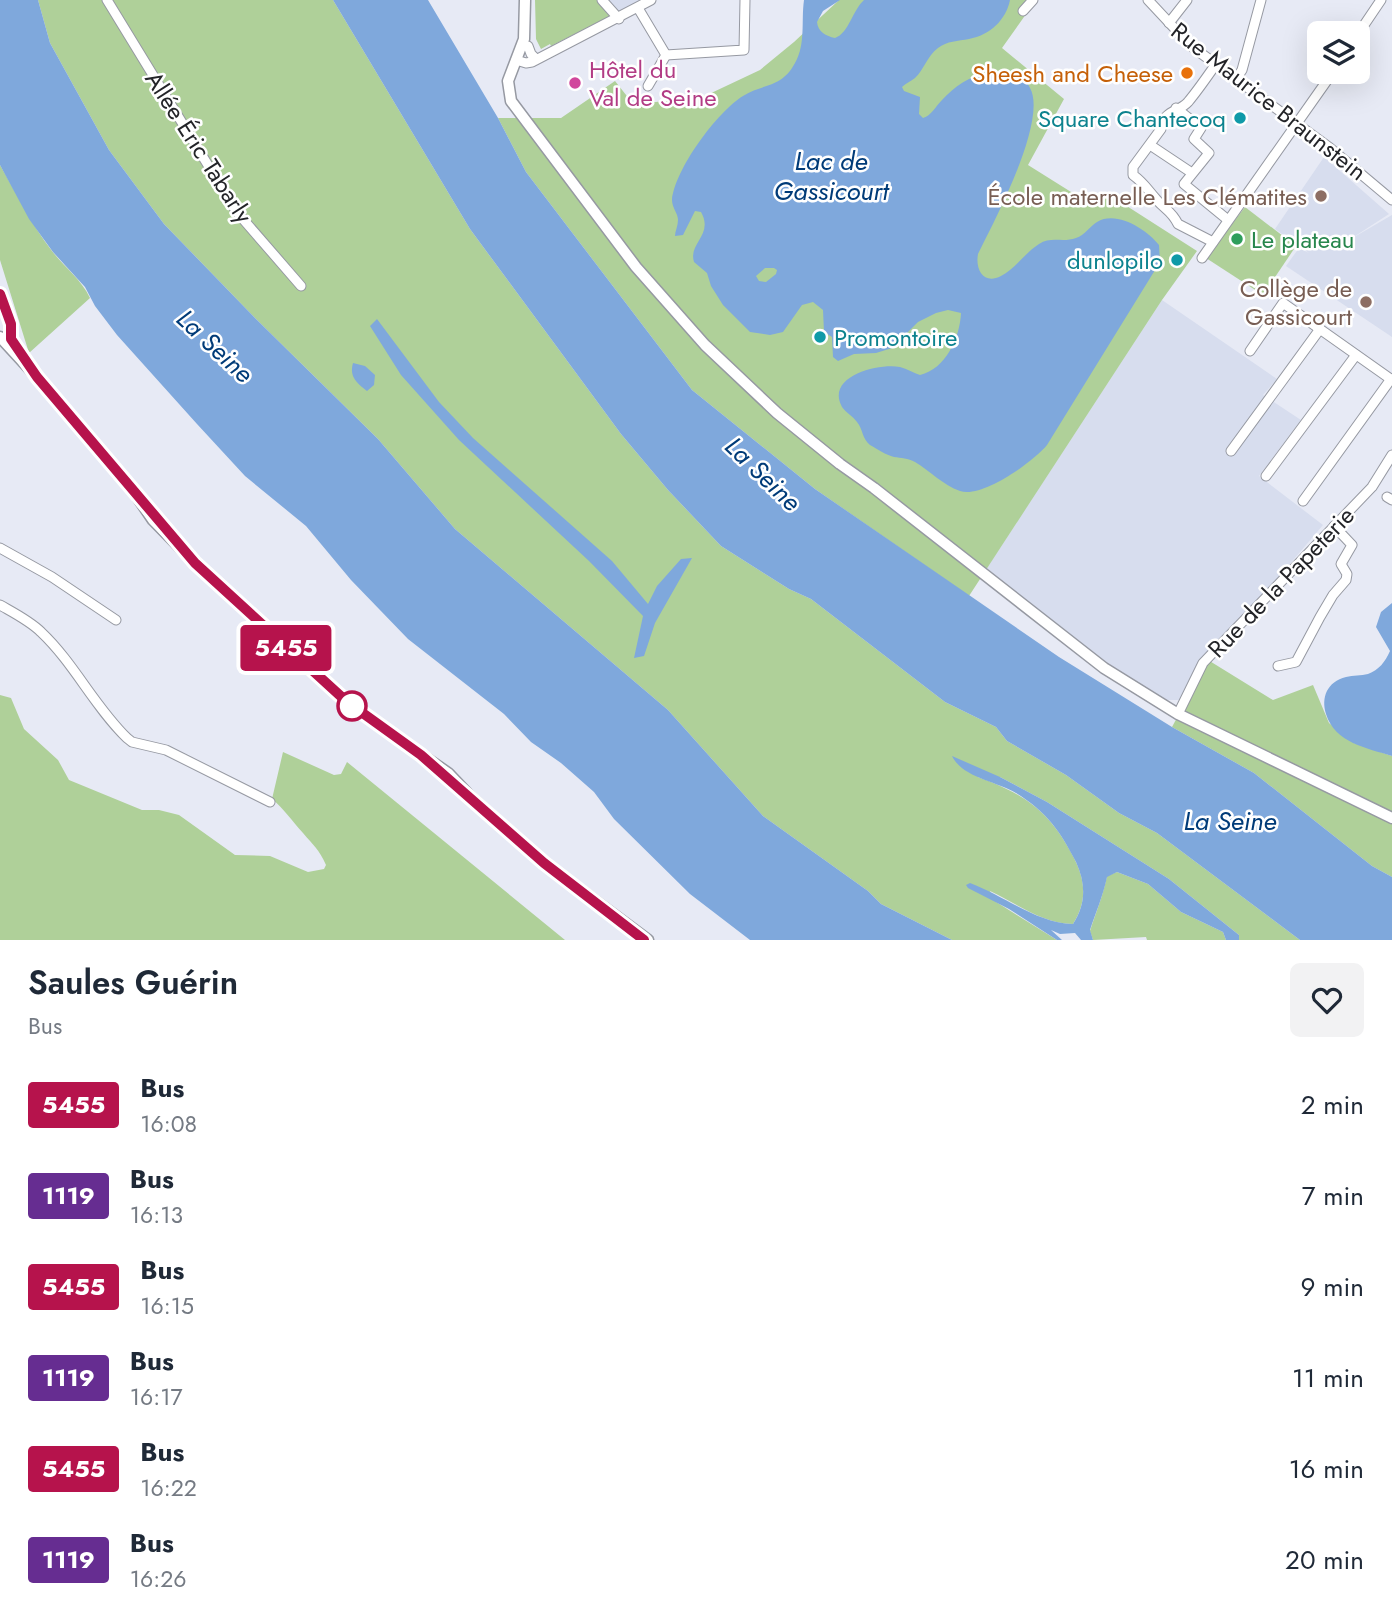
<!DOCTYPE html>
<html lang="fr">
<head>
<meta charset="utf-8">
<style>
	body { margin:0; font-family:Jost,sans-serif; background:#f2f2f3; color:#1f2937; height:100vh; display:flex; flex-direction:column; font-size:26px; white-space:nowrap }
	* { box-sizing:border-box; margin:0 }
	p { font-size:23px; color:#747a83 }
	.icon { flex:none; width:38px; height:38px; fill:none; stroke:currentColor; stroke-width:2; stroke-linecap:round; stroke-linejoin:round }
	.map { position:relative; height:940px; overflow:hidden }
	.side { display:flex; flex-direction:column; background:#fff; flex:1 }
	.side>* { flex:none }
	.badge { padding:0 14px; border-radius:5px; font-size:24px; line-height:46px }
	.controls { position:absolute; left:1307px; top:21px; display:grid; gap:14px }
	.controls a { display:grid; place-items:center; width:63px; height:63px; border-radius:10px; background:#fff; box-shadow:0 7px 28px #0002; font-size:35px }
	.map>.badge { position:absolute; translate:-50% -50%; box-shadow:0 0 0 4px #fff }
	.round { display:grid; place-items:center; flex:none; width:74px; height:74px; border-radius:10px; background:#f2f2f3 }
	.headline { display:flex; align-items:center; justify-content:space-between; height:119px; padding:0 28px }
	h1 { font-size:33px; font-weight:600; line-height:52px }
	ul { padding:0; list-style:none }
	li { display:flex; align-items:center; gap:21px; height:91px; padding:0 28px }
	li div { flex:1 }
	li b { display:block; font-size:26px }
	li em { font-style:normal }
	li .badge { min-width:77px; font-weight:700; text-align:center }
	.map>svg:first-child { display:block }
</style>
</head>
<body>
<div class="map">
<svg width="1392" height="940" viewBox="0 0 1392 940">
	<rect width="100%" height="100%" fill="#e7eaf5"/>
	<g fill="#d7ddee">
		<polygon points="607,0 642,0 619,13"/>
		<polygon points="1324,157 1389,214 1349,240 1392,215 1392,337 1286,266 1299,248 1309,253 1275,229"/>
		<polygon points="1162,300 1277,379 1263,395 1301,420 1259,476 1323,525 1208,660 1182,700 1165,700 1125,679 985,571"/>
	</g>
	<g fill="#afd099">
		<path d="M38,0H333L470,229L621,434L668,490L721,546L789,589L811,599L945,702L996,727L1007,741L1066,775L1119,813L1157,833L1300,940H1239V935L1169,879L1047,802L1000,777H978C1027,795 1050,812 1074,858C1086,882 1087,901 1073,924C1041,923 1018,904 990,891L993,900L1057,940H952L881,904L868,891L763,816L668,710L455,529L378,439L256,319L164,224L109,150L50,43Z"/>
		<polygon points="535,0 598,0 610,16 551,46 550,44 541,49 536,39"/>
		<polygon points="839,0 1036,0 1002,48 1064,99 1028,165 1095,207 1108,194 1197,251 1162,300 969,596 815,489 692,390 526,172 498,118 561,118 615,81 634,105 707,95 760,70 794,42"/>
		<path d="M0,165C17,194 31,224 52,251C64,267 81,279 90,298L29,353L0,260Z"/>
		<polygon points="1245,207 1296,246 1263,295 1206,258"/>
		<polygon points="1208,660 1273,700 1313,685 1329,723 1354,743 1392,756 1392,877 1372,866 1254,773 1172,727"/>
		<path d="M0,695L11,698L24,729L58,760L69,780L142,810H159L179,815L235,855L270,856L308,872L324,869L326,865C319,849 313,845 303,833C292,821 284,809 272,799L283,752L334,775L341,774L347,762L565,940H0Z"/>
		<path d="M1117,872L1148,884L1181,912L1223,932L1226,940H1147L1146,937L1093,940L1090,931C1096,912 1103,896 1107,876Z"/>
	</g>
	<g fill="#7fa8dc" fill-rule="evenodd">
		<polygon points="0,0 38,0 50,43 109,150 164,224 256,319 378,439 455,529 668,710 763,816 868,891 881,904 952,940 750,940 690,894 614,819 594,792 561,763 531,742 504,714 408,639 351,580 306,526 245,476 197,424 117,335 95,306 85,287 53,252 29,219 0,165"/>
		<polygon points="333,0 428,0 498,118 526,172 692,390 815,489 1059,657 1172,727 1254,773 1372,866 1392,877 1392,940 1300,940 1157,833 1119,813 1066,775 1007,741 996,727 945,702 811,599 789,589 721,546 668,490 621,434 470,229"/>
		<path d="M804,0H840L823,11L817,22C818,32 826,36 835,38C849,33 852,11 864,0H1010C1006,20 990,35 969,39C958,41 947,41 938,48C927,56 924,70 915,78C910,82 906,83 902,87L904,91L920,97L919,114L923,118C932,115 935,107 942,100C954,87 969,76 987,73C996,71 1005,72 1013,75C1020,78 1027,81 1030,88C1048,120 994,222 978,254C975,270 984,285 1001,276C1016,268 1025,253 1039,244C1051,236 1063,243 1076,238C1085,235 1089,227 1097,222C1117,210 1147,230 1159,245L1160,262L1047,445C1034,461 982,499 960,491C943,485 930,471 915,462C908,458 901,458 894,457C886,455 877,449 870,445C862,439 863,429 857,422C853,416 846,413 842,407C825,376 879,363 900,367C907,369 914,373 920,375C946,369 960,337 961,313L948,310L936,313L918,322L892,348L876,353L854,354L838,361L833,357L832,337L824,332L823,310L813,302L802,305L783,332L770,335L750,332L723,305L711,286L707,273L694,262C688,243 714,235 701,212L695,211L683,235L675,236C675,231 678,226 678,220C678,213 672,208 672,200C675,169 717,112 743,96C763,83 781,89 795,63C806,44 801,21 804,0ZM765,268H774L777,270L776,274L766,282L759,281L756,276Z"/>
		<polygon points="377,319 439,402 473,438 612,561 648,604 657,586 681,559 692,558 655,623 644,656 634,658 643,616 589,561 459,440 401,375 370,326"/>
		<path d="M353,363L365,366L375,375L374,385L367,391C357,383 349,377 353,363Z"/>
		<path d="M1392,603V756C1367,748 1335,743 1326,714C1321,697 1327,682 1346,677C1353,675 1361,676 1368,674C1379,670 1385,662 1390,651L1376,627L1381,612Z"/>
		<path d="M952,756L1000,777L1047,802L1169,879L1239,935V940H1226L1223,932L1181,912L1148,884L1117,872L1107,877C1103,896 1096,912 1090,930L1093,940H1081L1075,933L1060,934L1051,930L1062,940H1057L1009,909L968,888L966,885L970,883C1005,896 1036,923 1073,924C1086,904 1086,884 1076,862C1060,831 1047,812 1016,793C996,781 963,778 952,756Z"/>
	</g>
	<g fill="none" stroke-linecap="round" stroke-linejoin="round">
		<g stroke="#9699a2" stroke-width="11">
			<g id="minor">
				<polyline points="107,0 236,211 301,286"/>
				<polyline points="602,0 619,19"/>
				<polyline points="1148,0 1191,46 1330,148 1392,200"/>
				<polyline points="638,8 666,55 744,50 745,0"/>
				<polyline points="1023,11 1033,0"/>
				<polyline points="1169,23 1187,0"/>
				<polyline points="1358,34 1381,0"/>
				<polyline points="528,46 531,54 536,59"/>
				<polyline points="516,60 526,63 532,62 651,0"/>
				<polyline points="1236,79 1242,70 1261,0"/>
				<polyline points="648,86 666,55"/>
				<polyline points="1176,108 1201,128 1194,139 1209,153 1184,184 1228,220"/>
				<polyline points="1150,145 1192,173"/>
				<path d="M1213,242L1178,224C1171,210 1165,210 1156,199C1147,189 1144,183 1133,175V167L1161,129C1164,109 1178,113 1188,102C1198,90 1207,77 1216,64"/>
				<polyline points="1202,258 1333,72"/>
				<polyline points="1250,351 1283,303 1392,380"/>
				<polyline points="1231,451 1320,329"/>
				<polyline points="1266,476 1356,355"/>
				<polyline points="1387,497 1392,500"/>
				<polyline points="1303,501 1391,379"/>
				<polyline points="0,548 52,577 116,620"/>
				<path d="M0,605C14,613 30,621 41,632C74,663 94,706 127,738L132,742L166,750L270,802"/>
				<polyline points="1278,666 1296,662 1320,617 1333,595 1346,580 1347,574 1341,564 1352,545 1334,526"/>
				<polyline points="1178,714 1203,663 1372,487 1392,455"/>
			</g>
		</g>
		<g stroke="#9699a2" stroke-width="13">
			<g id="major">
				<polyline points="525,0 524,39 508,81 511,101 636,267 705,345 777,413 840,464 874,488 1104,668 1178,714 1392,818"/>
				<polyline points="0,294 11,324 11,338 17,349"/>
				<polyline points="0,337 37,377 142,502"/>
				<polyline points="138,498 153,520 198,566 317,676 368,718 448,773 467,793"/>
				<polyline points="463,790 544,863 648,940"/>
			</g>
		</g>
		<use href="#minor" stroke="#fff" stroke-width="9"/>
		<use href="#major" stroke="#fff" stroke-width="10"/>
	</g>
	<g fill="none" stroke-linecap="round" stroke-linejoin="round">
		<g stroke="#fff" stroke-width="16">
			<polyline id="line" points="0,294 11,324 11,339 37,377 195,563 346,701 421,755 544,863 644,940"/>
		</g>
		<use href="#line" stroke="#b6134c" stroke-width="10"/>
	</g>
	<circle fill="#e8710a" stroke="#fff" stroke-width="2.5" cx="1187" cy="73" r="7"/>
	<circle fill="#d1479c" stroke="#fff" stroke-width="2.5" cx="575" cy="83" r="7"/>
	<g fill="#0f9aa8" stroke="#fff" stroke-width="2.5">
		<circle cx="1240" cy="118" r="7"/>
		<circle cx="1177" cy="260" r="7"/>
		<circle cx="820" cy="337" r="7"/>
	</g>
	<g fill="#8d6e63" stroke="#fff" stroke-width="2.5">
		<circle cx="1321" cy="196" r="7"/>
		<circle cx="1366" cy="302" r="7"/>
	</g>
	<circle fill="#2e9e5b" stroke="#fff" stroke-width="2.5" cx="1237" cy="239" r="7"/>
	<circle fill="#fff" stroke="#b6134c" stroke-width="3.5" cx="352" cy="706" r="14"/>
	<g text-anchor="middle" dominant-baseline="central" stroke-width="5" stroke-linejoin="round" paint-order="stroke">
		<g font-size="24" fill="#b23c85" stroke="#fff" text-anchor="start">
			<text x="589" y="69">Hôtel du<tspan x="589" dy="28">Val de Seine</tspan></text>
		</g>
		<g font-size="24" fill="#c56008" stroke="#fff" text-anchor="end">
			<text x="1173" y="73">Sheesh and Cheese</text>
		</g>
		<g font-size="24" fill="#232428" stroke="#fff">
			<text transform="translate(1269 101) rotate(38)">Rue Maurice Braunstein</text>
			<text transform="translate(199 147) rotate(57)">Allée Éric Tabarly</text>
			<text transform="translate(1281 582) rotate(-46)">Rue de la Papeterie</text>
		</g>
		<g font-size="24" fill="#0d838f" stroke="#fff" text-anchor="end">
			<text x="1226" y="118">Square Chantecoq</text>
			<text x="1163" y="260">dunlopilo</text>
			<text x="834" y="337" text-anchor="start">Promontoire</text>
		</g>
		<g font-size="24" fill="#785e54" stroke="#fff" text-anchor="end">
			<text x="1307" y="196">École maternelle Les Clématites</text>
			<text x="1352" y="288">Collège de<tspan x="1352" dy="28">Gassicourt</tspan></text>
		</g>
		<g font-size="24" fill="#27864d" stroke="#fff" text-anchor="start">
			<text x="1251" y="239">Le plateau</text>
		</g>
		<g font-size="26" font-style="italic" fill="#003b78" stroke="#fff">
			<text x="831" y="161">Lac de<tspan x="831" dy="30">Gassicourt</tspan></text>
			<text transform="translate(215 346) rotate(43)">La Seine</text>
			<text transform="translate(763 474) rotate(44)">La Seine</text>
			<text x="1230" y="821">La Seine</text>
		</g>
	</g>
</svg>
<div class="controls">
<a><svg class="icon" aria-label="layers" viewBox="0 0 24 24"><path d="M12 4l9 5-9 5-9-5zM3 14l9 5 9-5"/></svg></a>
</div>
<b class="badge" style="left:286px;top:648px;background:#b6134c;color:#fff">5455</b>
</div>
<section class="side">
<div class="headline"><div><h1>Saules Guérin</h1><p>Bus</p></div><a class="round"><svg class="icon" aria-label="heart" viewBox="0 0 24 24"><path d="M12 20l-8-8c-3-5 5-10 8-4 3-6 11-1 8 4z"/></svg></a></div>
<ul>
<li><span class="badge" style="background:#b6134c;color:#fff">5455</span><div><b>Bus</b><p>16:08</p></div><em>2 min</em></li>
<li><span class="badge" style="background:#662d91;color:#fff">1119</span><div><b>Bus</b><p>16:13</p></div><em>7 min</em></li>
<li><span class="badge" style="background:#b6134c;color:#fff">5455</span><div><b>Bus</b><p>16:15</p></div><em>9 min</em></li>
<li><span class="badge" style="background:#662d91;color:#fff">1119</span><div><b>Bus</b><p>16:17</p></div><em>11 min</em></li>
<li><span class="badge" style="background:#b6134c;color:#fff">5455</span><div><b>Bus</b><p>16:22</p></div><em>16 min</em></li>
<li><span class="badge" style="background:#662d91;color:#fff">1119</span><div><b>Bus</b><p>16:26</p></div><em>20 min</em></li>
</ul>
</section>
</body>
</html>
